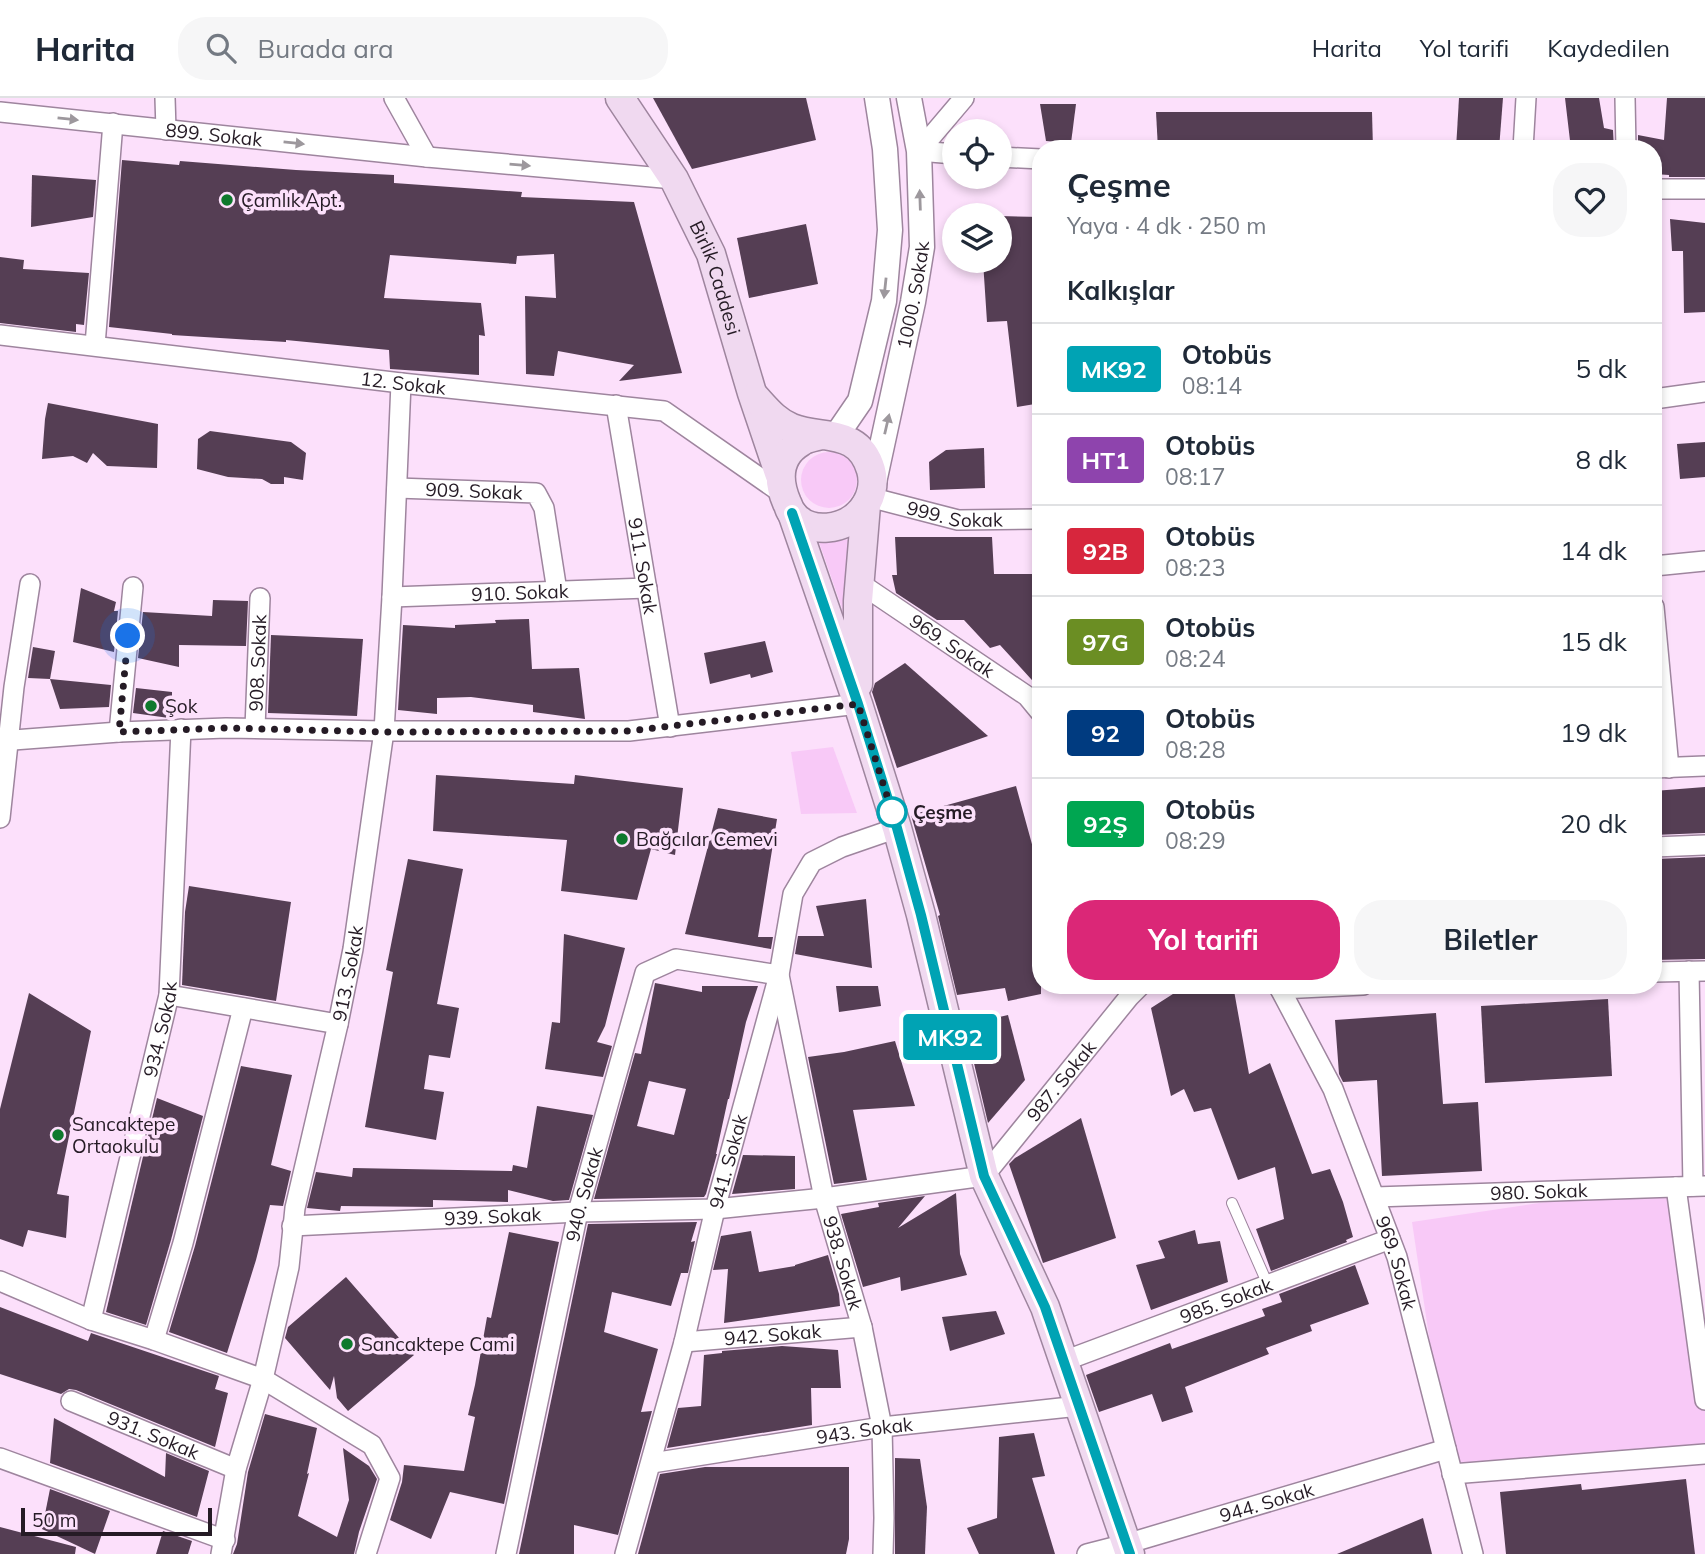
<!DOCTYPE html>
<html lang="tr">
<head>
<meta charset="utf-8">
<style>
	body { margin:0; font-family:Mulish,sans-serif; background:#f6f6f7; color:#1f2937; height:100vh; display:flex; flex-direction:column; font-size:26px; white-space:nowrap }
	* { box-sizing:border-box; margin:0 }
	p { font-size:23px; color:#747a83 }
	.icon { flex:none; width:38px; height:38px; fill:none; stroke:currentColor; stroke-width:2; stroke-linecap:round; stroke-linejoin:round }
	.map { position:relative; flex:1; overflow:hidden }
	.sheet { position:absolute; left:1032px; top:42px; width:630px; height:854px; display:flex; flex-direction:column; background:#fff; border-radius:28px; box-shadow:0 4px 10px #0003 }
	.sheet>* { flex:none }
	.badge { padding:0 14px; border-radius:5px; font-size:24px; line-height:46px }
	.tools { position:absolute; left:942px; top:21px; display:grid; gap:14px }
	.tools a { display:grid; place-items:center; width:70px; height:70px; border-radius:50%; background:#fff; box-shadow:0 4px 10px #0003; font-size:35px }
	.scale { position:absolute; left:21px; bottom:18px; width:191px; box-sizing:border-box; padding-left:7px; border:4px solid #251b25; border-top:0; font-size:19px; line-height:24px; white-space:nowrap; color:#251b25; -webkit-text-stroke:5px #fce0fb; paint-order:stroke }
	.you { position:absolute; width:35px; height:35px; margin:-18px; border:5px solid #fff; border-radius:50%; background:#1a73e8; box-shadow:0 0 0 10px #1a73e833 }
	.map>.badge { position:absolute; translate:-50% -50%; box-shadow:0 0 0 4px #fff }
	h2 { padding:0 35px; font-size:26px; line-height:63px }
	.round { display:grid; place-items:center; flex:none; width:74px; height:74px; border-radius:28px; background:#f6f6f7 }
	.head { display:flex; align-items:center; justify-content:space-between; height:119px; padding:0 35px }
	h1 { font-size:33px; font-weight:700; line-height:52px }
	.primary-button { display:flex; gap:14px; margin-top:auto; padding:14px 35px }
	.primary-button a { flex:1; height:80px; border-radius:28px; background:#db2777; color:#fff; font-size:28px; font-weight:700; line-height:80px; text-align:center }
	.primary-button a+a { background:#f6f6f7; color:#1f2937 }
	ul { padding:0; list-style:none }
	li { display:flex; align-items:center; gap:21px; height:91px; padding:0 35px; border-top:2px solid #e0e1e3 }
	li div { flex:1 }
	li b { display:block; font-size:26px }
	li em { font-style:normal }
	li .badge { min-width:77px; font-weight:700; text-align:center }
	header { display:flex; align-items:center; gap:42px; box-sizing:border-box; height:98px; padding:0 35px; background:#fff; border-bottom:2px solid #e0e1e3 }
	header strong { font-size:33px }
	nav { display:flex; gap:38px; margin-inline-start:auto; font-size:24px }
	.search { width:490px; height:63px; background:#f6f6f7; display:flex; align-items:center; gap:18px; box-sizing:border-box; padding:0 24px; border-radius:28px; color:#747a83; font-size:26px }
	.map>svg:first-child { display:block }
</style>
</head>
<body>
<header>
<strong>Harita</strong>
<div class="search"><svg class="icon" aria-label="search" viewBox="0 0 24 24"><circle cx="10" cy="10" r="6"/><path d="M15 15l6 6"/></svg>Burada ara</div>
<nav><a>Harita</a><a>Yol tarifi</a><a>Kaydedilen</a></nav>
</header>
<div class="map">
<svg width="1705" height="1456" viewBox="0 0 1705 1456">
	<rect width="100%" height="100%" fill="#fce0fb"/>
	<g fill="#f8c9f7">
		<circle cx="829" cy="382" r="28"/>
		<polygon points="854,441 845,519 819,444"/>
		<polygon points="833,649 857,715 801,716 791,654"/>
		<polygon points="1680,1084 1705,1252 1705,1350 1451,1387 1412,1124"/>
	</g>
	<g fill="#553e54" fill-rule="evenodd">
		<polygon points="653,0 806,0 816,42 692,71"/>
		<polygon points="1459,0 1503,0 1499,51 1456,51"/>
		<polygon points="1565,0 1599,0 1604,30 1613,32 1614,51 1571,51"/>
		<polygon points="1667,0 1705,0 1705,79 1669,79 1669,77 1654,76 1654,51 1638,51 1638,37 1664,42"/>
		<polygon points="1040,6 1076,6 1071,45 1046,43"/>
		<polygon points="1156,14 1372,14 1373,51 1158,51"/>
		<polygon points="122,62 179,67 180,63 296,72 394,77 394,85 522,94 521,99 634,104 682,275 619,283 634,267 558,253 554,278 526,276 525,198 556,200 554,156 517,158 516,166 390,157 384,200 481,205 485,238 479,237 479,277 390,271 389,252 286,242 286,244 172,237 172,236 109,229"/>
		<polygon points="32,77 96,82 93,119 31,129"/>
		<polygon points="999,118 1041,119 1041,305 1017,309 1007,223 987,224 983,163 999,163"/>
		<polygon points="1670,121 1705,125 1705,214 1684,215 1683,153 1672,153"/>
		<polygon points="806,126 818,186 749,200 737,140"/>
		<polygon points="0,159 24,162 23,171 89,175 84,227 76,226 76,234 0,225"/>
		<polygon points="48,305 158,326 157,370 107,368 93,355 87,365 73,358 42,361 45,321"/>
		<polygon points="210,333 291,344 306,355 303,382 284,379 284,386 271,386 262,381 228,379 197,371 198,341"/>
		<polygon points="1705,344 1705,379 1680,381 1677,346"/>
		<polygon points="984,350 985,390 930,392 929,364 946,352"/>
		<polygon points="895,439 992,439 994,476 1041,476 1041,592 1000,547 990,550 964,522 937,522 896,495 892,477 897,477"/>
		<polygon points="81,490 116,504 114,513 118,513 114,554 73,544"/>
		<polygon points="213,502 248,503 246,548 179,547 179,569 138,560 143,514 212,518"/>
		<polygon points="529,521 532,571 579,570 585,621 533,614 533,607 471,599 437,600 437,616 398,612 403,527 455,530 455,527 496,525 495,522"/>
		<polygon points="271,537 363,541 357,618 268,615"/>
		<polygon points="765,543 773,574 751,580 750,576 710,586 704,555"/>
		<polygon points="33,549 55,553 50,581 28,580"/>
		<polygon points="905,565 988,638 897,670 872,594 875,585"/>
		<polygon points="50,581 111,587 109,609 60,611"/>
		<polygon points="136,590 172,594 172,606 170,606 169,620 133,615"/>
		<polygon points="436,677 574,686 575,677 683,690 675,757 651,751 637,802 561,793 567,742 433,733"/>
		<polygon points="1016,688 1041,779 1041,896 1008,903 1005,890 957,897 938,818 940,817 911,717"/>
		<polygon points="1705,689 1705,735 1654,737 1654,693"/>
		<polygon points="718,710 777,721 758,839 773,839 771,851 685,836"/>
		<polygon points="1705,759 1705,861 1654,862 1654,761"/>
		<polygon points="408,761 463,771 437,906 459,910 450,960 429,957 424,991 444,994 436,1042 365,1029 393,874 386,872"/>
		<polygon points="189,788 291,804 276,903 182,887 185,814"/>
		<polygon points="866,801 872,870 795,856 798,838 824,838 816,808"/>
		<polygon points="564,836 625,850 605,928 597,944 612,948 603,979 545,971 552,924 560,925"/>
		<path d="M655,885L702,894V888H758L746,924L729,1001H728L716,1056H717L706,1096L704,1099L594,1101L635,955L641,956ZM649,983L686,991L674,1037L637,1028Z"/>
		<polygon points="1187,887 1233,887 1249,976 1270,965 1312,1076 1330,1071 1343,1104 1353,1139 1346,1142 1347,1144 1271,1173 1256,1131 1284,1121 1275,1069 1238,1082 1211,1010 1194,1014 1184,991 1171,998 1151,910"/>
		<polygon points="836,888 878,888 881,908 839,914"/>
		<polygon points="29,895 91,933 57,1096 69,1098 66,1140 28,1132 23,1149 0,1141 0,1011"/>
		<polygon points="1608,901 1612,978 1485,985 1481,908"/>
		<polygon points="1436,915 1443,1006 1478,1004 1482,1073 1382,1078 1377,982 1343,984 1339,976 1335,922"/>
		<polygon points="1008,917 1025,982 988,1025 965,927"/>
		<polygon points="895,943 915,1008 853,1012 867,1082 834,1086 808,959 844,954"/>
		<polygon points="241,968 292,977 271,1067 291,1073 283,1108 270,1107 256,1162 227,1255 169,1234 195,1148"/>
		<polygon points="157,1000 203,1018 171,1142 146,1227 106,1214"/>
		<polygon points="537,1008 593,1017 569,1102 553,1103 508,1092 508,1104 433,1102 433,1109 341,1108 340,1113 307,1110 316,1074 352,1079 353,1070 512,1073 513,1067 527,1070"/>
		<polygon points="1081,1020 1116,1140 1043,1165 1009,1066 1015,1060"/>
		<polygon points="743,1057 795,1058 795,1091 732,1096"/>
		<polygon points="956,1095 960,1156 967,1177 901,1193 900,1179 863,1189 841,1116 879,1109 878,1105 925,1098 898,1130"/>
		<polygon points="697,1124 691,1144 695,1143 688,1175 681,1175 671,1208 612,1194 604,1234 658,1251 641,1314 652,1313 618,1437 574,1427 574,1456 519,1456 588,1126"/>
		<polygon points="1195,1132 1198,1146 1220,1143 1228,1184 1151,1212 1136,1167 1165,1160 1158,1143"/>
		<polygon points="751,1133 759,1174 795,1168 795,1167 828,1157 839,1196 840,1208 724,1225 728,1171 713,1172 721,1138"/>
		<polygon points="509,1134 559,1144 504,1406 450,1394 431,1441 390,1422 402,1384 404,1367 464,1373 475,1319 468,1317 475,1287 487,1219 491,1220"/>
		<polygon points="1355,1167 1369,1206 1310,1227 1312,1233 1266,1250 1269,1256 1185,1289 1193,1314 1162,1324 1152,1296 1099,1314 1086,1277 1170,1245 1172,1251 1265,1218 1262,1211 1282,1204 1279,1196"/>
		<polygon points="346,1179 414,1257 348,1313 337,1300 334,1278 330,1292 285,1240 288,1229"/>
		<polygon points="0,1209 88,1243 91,1235 219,1278 215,1291 228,1295 215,1349 76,1292 69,1291 61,1296 0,1276"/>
		<polygon points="996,1213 1005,1236 950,1253 942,1219"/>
		<polygon points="782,1248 838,1252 841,1290 811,1290 812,1327 667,1350 678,1310 701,1308 704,1257 722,1255 722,1253"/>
		<polygon points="265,1316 317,1330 307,1376 309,1375 298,1418 337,1439 349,1402 343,1350 369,1368 377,1381 359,1434 354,1456 233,1456 237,1446 248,1374"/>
		<polygon points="54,1320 165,1379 166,1355 209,1373 197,1419 50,1365"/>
		<polygon points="1034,1335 1045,1378 1032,1380 1055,1456 979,1456 967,1430 997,1420 999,1339"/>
		<polygon points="895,1360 920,1361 927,1409 925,1456 895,1456"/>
		<polygon points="705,1369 849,1369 849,1441 846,1456 638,1456 660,1376"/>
		<polygon points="1686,1381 1695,1456 1506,1456 1500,1394 1581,1386 1582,1392"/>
		<polygon points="50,1391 110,1413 95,1456 42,1431"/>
		<polygon points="1423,1420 1432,1456 1337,1456"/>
		<polygon points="0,1429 76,1449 75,1456 0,1456"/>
		<polygon points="163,1433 192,1443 188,1456 156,1456"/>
	</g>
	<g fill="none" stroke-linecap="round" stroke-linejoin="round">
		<g stroke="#9e859e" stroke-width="12">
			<polyline id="service" points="1232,1105 1268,1187"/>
		</g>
		<g stroke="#9e859e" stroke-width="22">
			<g id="minor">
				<polyline points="165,0 166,32"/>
				<polyline points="394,0 427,59"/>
				<polyline points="1625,0 1626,51"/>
				<path id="s1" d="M0,14L427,59L674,81"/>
				<polyline points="1523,51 1526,0"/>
				<polyline points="919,53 964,0"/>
				<polyline points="919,53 954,56"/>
				<polyline points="999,59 1041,61"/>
				<polyline points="1654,91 1705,91"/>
				<path id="s2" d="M0,237L401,285L664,313L783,396"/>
				<polyline points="95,247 113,25"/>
				<polyline points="1654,301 1705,294"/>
				<path id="s3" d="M616,307L670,629"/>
				<path id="s4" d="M397,390L536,395L544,410L557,493"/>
				<path id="s5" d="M869,399L958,422L1041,421"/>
				<polyline points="1654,468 1705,463"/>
				<path id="s6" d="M861,486L1027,598L1041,615"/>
				<path id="s7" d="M392,499L647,490"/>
				<polyline points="1654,509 1669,670"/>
				<path id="s8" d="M255,630L260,500"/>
				<polyline points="119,634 133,489"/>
				<polyline points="0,643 119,634 226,630 384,633 629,633 858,606"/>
				<polyline points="1654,670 1705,668"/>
				<polyline points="0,720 14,589 30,486"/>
				<polyline points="1654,749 1705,747"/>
				<polyline points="1689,873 1693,1088"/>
				<polyline points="1654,874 1705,873"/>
				<path id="s9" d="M1278,887L1333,991L1397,1159L1473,1456"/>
				<polyline points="1280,891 1363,887"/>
				<polyline points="169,897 338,926"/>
				<polyline points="1676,1089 1705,1302"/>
				<path id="s10" d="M1375,1099L1705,1088"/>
				<path id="s11" d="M292,1128L578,1114L715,1111L824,1100L984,1078L1129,899L1141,887"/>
				<polyline points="0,1183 91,1222 154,1242 263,1281 372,1347 390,1380 366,1456"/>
				<path id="s12" d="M91,1222L169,897L181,631"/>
				<polyline points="154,1242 183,1145 243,910"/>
				<path id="s13" d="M684,1244L862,1229"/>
				<path id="s14" d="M1064,1263L1390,1141"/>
				<path id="s15" d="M71,1303L236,1371"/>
				<polyline points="0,1360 225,1442"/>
				<path id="s16" d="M652,1365L882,1329L1079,1308"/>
				<polyline points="1452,1376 1705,1356"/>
				<path id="s17" d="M221,1456L236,1371L263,1281L289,1169L295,1110L338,926L353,851L384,633L392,499L401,285"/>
				<path id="s18" d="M506,1456L578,1114L645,875L676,861L779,877L824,1100L862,1229L882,1329L884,1420L883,1456"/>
				<path id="s19" d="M625,1456L684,1244L715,1111L779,877L793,796L812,764L842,749L897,730"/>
				<path id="s20" d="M1087,1456L1126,1446L1446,1351"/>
			</g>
		</g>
		<g stroke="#9e859e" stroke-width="27">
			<g id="tertiary">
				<polyline points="836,338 860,303 884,203 890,132 885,51 877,0"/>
				<path id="s21" d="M873,389L913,204L922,149L919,53L909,0"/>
			</g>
		</g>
		<g stroke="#9e859e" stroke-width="31">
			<g id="secondary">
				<path id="s22" d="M620,0L674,81L711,156L752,295L779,375"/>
				<path d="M755,299C766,311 776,324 792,330C823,342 859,330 871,372C875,386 871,401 862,412C846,432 809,438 792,415C789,412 789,408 787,405C777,382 777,358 801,344C806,340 814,339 821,337"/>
				<polyline points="792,415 858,606 897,730 921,817 984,1078 1045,1209 1130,1456"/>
				<polyline points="858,586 858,503 866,407"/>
			</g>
		</g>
		<use href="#service" stroke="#fff" stroke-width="10"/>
		<use href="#minor" stroke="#fff" stroke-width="19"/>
		<use href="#tertiary" stroke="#fff" stroke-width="24"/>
		<use href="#secondary" stroke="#f0d9f0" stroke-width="28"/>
	</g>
	<defs><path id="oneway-solid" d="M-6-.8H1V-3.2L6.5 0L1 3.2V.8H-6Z" transform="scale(1.75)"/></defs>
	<g fill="#9d989d">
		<use href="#oneway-solid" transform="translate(68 21) rotate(6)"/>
		<use href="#oneway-solid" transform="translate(294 45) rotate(6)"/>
		<use href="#oneway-solid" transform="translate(520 67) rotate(5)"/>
		<use href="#oneway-solid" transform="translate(920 102) rotate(-92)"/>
		<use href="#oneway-solid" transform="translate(885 190) rotate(96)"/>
		<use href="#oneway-solid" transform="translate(887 326) rotate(-77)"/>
	</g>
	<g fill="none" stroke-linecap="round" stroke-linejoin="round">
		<g stroke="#fff" stroke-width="16">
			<polyline id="line" points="792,415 858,606 897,730 921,817 984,1078 1045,1209 1130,1456"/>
		</g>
		<use href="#line" stroke="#00a3b4" stroke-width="10"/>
		<polyline stroke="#251b25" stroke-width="7" stroke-dasharray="0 12.6" points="128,538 119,634 226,630 384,634 629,633 858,606 892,714"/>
	</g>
	<g fill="#0e792d" stroke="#fce0fb" stroke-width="2.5">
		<circle cx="227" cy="102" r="7"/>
		<circle cx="151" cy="608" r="7"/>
		<circle cx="622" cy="741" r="7"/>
		<circle cx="58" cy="1037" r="7"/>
		<circle cx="347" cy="1246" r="7"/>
	</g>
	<circle fill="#fff" stroke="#00a3b4" stroke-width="3.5" cx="892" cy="714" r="14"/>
	<g text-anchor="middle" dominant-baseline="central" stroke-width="7" stroke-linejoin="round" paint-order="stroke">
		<g font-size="19" fill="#251b25" stroke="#fce0fb">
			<text stroke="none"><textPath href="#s1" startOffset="215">899. Sokak</textPath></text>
			<text stroke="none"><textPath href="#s22" startOffset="205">Birlik Caddesi</textPath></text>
			<text stroke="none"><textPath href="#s21" startOffset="196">1000. Sokak</textPath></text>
			<text stroke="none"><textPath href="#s2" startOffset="406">12. Sokak</textPath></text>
			<text stroke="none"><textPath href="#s4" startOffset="77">909. Sokak</textPath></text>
			<text stroke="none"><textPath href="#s5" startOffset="88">999. Sokak</textPath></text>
			<text stroke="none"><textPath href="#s3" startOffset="163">911. Sokak</textPath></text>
			<text stroke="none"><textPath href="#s7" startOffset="128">910. Sokak</textPath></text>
			<text stroke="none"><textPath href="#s6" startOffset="110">969. Sokak</textPath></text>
			<text stroke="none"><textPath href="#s8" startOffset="65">908. Sokak</textPath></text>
			<text stroke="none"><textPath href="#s17" startOffset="595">913. Sokak</textPath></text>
			<text stroke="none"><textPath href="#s12" startOffset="299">934. Sokak</textPath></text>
			<text stroke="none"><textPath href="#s11" startOffset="817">987. Sokak</textPath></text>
			<text stroke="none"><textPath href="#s19" startOffset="406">941. Sokak</textPath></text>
			<text stroke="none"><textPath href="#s10" startOffset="164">980. Sokak</textPath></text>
			<text stroke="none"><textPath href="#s18" startOffset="368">940. Sokak</textPath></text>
			<text stroke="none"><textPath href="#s11" startOffset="201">939. Sokak</textPath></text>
			<text stroke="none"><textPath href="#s9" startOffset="303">969. Sokak</textPath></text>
			<text stroke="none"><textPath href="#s18" startOffset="1031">938. Sokak</textPath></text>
			<text stroke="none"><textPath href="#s14" startOffset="173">985. Sokak</textPath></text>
			<text stroke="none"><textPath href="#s13" startOffset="89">942. Sokak</textPath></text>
			<text stroke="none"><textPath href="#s16" startOffset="215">943. Sokak</textPath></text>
			<text stroke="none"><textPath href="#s15" startOffset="89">931. Sokak</textPath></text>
			<text stroke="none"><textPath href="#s20" startOffset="187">944. Sokak</textPath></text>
		</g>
		<g font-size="19" fill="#251b25" stroke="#fce0fb" text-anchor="start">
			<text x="241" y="102">Çamlık Apt.</text>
			<text x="165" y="608">Şok</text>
			<text x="636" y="741">Bağcılar Cemevi</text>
			<text x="72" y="1026">Sancaktepe<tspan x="72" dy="22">Ortaokulu</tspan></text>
			<text x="361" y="1246">Sancaktepe Cami</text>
		</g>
		<g font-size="19" font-weight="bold" fill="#251b25" stroke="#fce0fb" text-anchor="start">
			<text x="913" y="714">Çeşme</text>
		</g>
	</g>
</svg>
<div class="tools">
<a><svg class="icon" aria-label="locate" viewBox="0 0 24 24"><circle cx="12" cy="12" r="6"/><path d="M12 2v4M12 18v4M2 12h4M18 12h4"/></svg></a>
<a><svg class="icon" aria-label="layers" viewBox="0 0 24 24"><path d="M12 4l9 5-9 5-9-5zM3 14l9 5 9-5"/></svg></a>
</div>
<div class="scale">50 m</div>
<div class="you" style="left:128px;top:538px"></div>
<b class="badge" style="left:950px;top:939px;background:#00a3b4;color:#fff">MK92</b>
<section class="sheet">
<div class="head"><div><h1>Çeşme</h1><p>Yaya · 4 dk · 250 m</p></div><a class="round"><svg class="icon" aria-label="heart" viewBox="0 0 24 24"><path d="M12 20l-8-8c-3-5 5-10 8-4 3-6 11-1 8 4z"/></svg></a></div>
<h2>Kalkışlar</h2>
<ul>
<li><span class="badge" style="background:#00a3b4;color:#fff">MK92</span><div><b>Otobüs</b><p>08:14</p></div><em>5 dk</em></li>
<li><span class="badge" style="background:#8e44ad;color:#fff">HT1</span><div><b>Otobüs</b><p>08:17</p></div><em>8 dk</em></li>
<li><span class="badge" style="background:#d7263d;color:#fff">92B</span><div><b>Otobüs</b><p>08:23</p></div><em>14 dk</em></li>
<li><span class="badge" style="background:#6b8e23;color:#fff">97G</span><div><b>Otobüs</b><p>08:24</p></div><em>15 dk</em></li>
<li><span class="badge" style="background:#003b80;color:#fff">92</span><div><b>Otobüs</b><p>08:28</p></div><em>19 dk</em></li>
<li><span class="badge" style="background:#00a651;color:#fff">92Ş</span><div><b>Otobüs</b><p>08:29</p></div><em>20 dk</em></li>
</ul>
<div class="primary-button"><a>Yol tarifi</a><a>Biletler</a></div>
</section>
</div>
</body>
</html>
